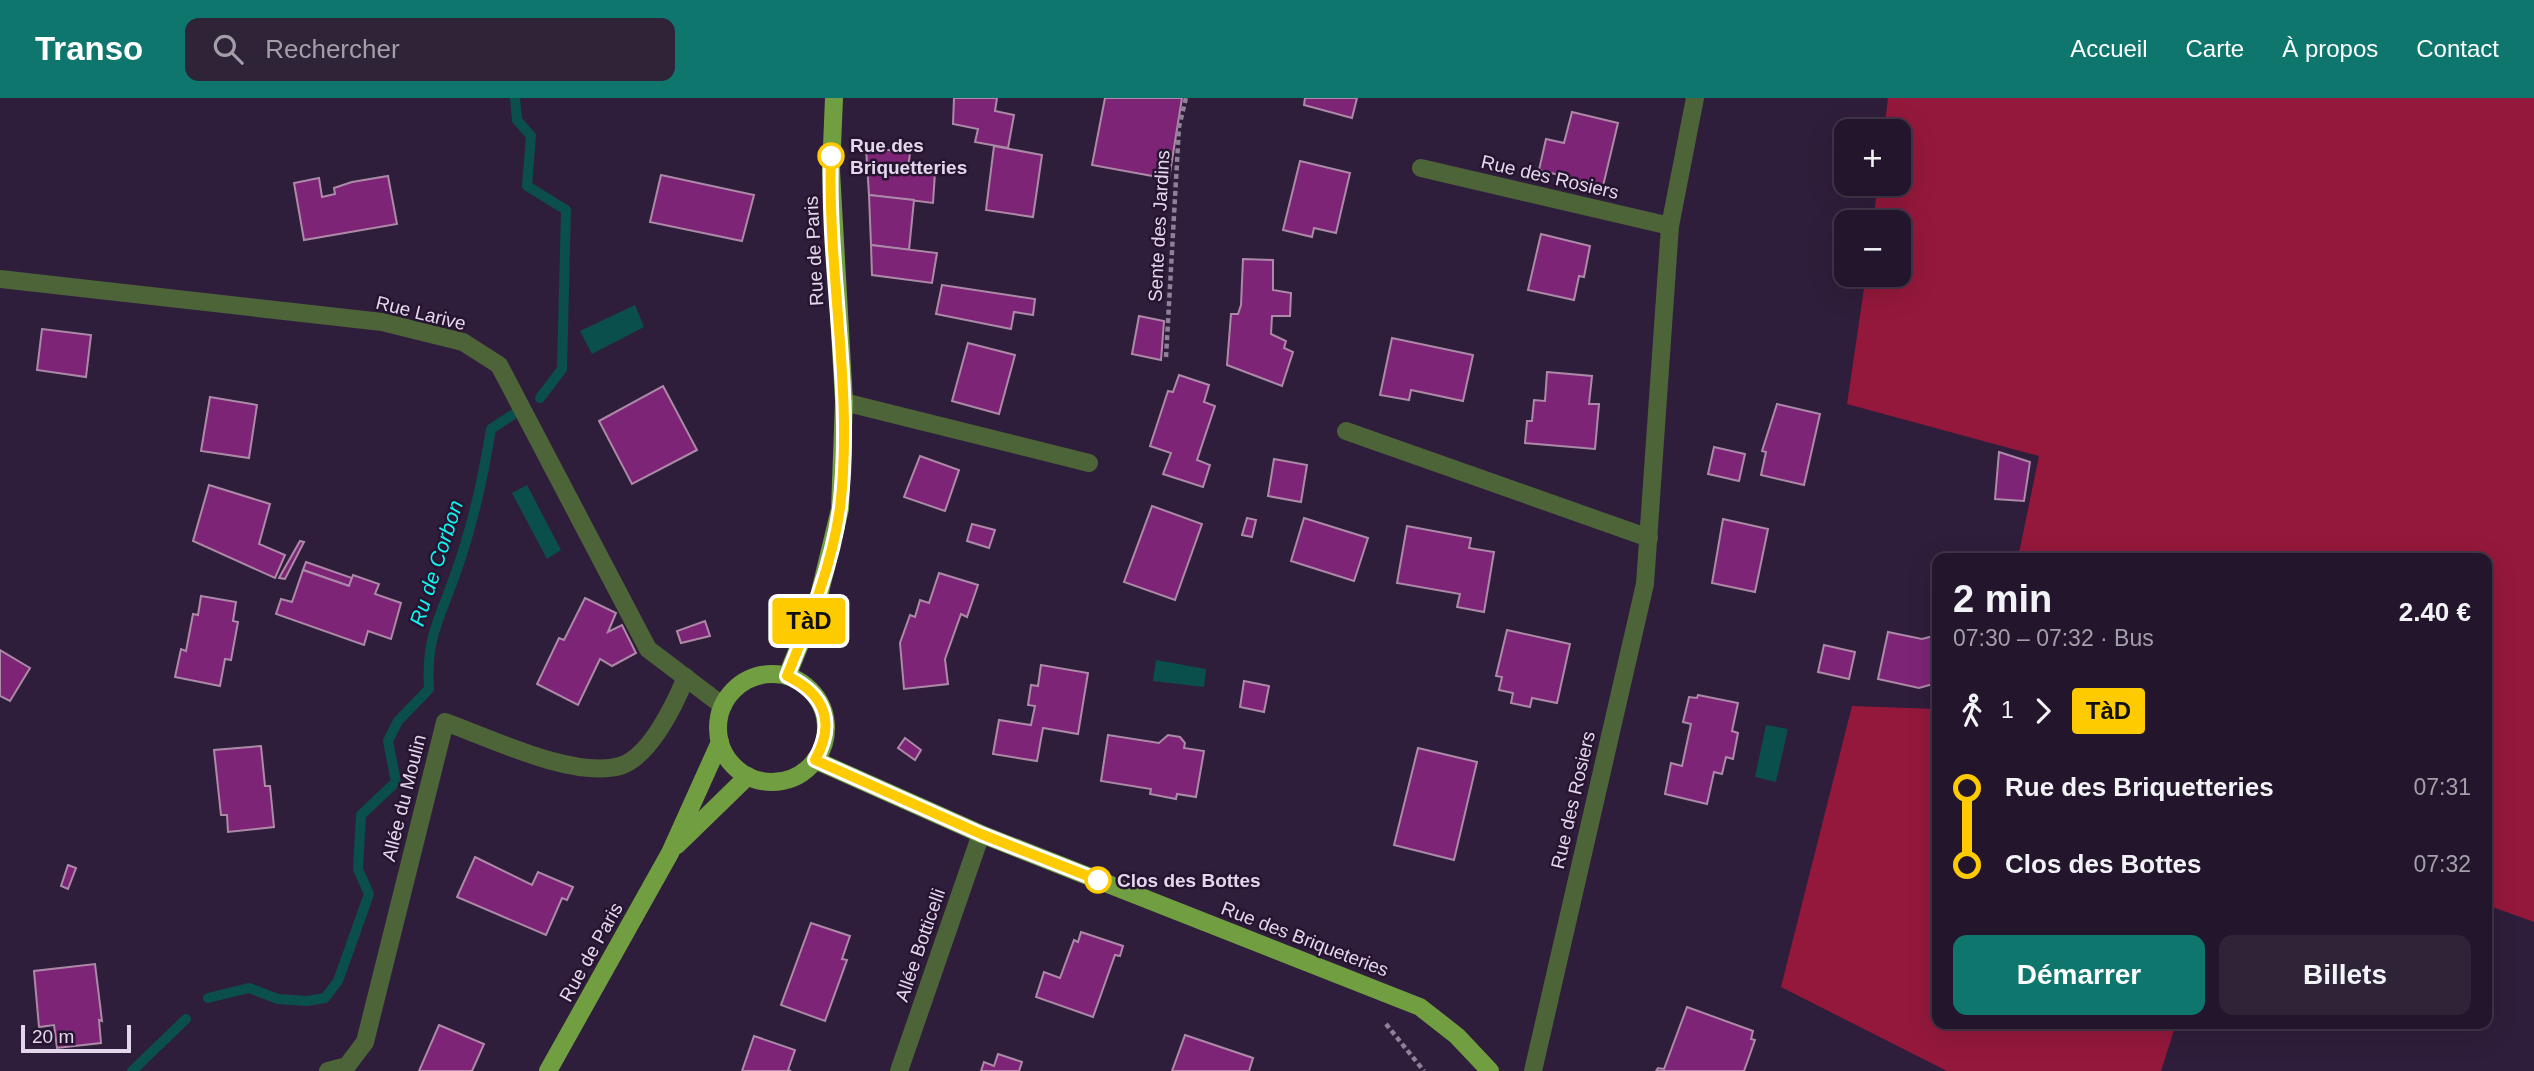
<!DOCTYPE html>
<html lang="fr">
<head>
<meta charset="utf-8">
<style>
	body { margin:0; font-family:Arial,sans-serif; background:#2f2338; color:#f1f3f6; height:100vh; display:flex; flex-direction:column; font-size:26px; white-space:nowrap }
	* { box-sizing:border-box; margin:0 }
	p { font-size:23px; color:#a39fa9 }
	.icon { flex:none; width:38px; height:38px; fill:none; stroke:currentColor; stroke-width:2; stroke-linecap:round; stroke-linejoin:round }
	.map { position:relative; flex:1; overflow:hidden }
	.side { position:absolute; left:1932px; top:455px; width:560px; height:476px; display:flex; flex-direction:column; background:#23162c; border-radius:14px; box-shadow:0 7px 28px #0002,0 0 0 2px #403548 }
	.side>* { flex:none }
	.badge { padding:0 14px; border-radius:5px; font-size:24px; line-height:46px }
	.fabs { position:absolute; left:1834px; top:21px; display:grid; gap:14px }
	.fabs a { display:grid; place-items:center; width:77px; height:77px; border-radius:14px; background:#23162c; box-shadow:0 7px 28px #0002,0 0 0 2px #403548; font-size:35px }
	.scale { position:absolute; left:21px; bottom:18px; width:110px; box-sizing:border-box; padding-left:7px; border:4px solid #e3d8eb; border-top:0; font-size:19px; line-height:24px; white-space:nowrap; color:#e3d8eb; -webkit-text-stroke:5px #261430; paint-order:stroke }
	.map>.badge { position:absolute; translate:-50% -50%; box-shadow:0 0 0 4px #fff }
	.legs { display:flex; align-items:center; gap:10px; height:77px; padding:0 21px; font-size:23px }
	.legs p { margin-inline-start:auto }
	.summary { display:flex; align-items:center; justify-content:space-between; height:119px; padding:0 21px }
	h1 { font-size:38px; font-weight:800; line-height:52px }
	.primary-button { display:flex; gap:14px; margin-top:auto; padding:14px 21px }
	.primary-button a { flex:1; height:80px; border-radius:14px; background:#0f766e; color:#fff; font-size:28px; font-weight:800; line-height:80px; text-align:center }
	.primary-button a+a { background:#2f2338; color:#f1f3f6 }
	ul { padding:0 21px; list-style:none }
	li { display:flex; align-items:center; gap:24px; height:77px; font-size:26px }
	li i { display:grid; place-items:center; width:10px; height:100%; margin:0 9px; background:currentColor }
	li i::after { content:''; width:18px; height:18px; margin:-9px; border:5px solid; border-radius:50%; background:#23162c }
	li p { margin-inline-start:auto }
	li:first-child i { background:linear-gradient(#0000 50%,currentColor 0) }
	li:last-child i { background:linear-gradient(currentColor 50%,#0000 0) }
	header { display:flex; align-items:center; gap:42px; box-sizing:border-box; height:98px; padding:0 35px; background:#0f766e; color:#fff }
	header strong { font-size:33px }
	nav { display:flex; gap:38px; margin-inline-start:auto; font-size:24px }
	.search { width:490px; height:63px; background:#2f2338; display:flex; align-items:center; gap:18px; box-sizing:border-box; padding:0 24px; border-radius:14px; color:#a39fa9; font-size:26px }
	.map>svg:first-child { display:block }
</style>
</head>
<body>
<header>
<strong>Transo</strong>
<div class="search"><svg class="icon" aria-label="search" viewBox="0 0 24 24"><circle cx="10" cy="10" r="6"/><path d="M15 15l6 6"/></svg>Rechercher</div>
<nav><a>Accueil</a><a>Carte</a><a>À propos</a><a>Contact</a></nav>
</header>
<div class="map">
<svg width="2534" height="973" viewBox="0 0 2534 973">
	<rect width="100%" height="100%" fill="#2f1e3b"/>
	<g fill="#94183c">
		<polygon points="1888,0 2534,0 2534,824 2487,807 2487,460 2018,460 2039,358 1847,306 1866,177 1899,177 1899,124 1873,124 1878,86 1899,86 1899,33 1884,33"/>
		<polygon points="1852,608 1937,611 1937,926 2176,926 2161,973 1947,973 1781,889"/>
	</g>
	<g fill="#0a4f4c">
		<polygon points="635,207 644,229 592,256 580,233"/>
		<polygon points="527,387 561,452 547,461 512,395"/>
		<polygon points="1156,562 1206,571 1204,589 1153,583"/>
		<polygon points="1766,627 1788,631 1776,684 1755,679"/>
	</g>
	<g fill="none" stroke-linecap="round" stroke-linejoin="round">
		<g stroke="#0a4f4c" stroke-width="10">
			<polyline points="515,0 517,22 531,38 527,88 566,112 562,271 540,300"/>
			<path d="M208,900L249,890L278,901L307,903L325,900L338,883L369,796L358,771L361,717L396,684L388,643L398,623L429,591C426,539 439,523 455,477C472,430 483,381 491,331L517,314"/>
			<polyline points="132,973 186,921"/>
		</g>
	</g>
	<g fill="#7e2477" stroke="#ac8aa7" stroke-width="2">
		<polygon points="954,0 997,0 995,13 1014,17 1008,50 975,44 978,31 953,26"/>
		<polygon points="1105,0 1182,0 1169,81 1092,67"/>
		<polygon points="1305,0 1357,0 1352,20 1304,7"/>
		<polygon points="1572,14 1618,25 1603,88 1539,72 1546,41 1564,45"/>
		<polygon points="994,48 1042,57 1033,119 986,112"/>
		<polygon points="866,50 910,54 908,73 935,74 933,105 869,97"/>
		<polygon points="1300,63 1350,75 1336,135 1314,130 1312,139 1283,132"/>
		<polygon points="661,77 754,97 742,143 650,124"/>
		<polygon points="388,78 397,126 304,142 294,85 319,80 322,99 335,96 334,90 352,84"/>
		<polygon points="869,97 914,102 909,152 871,147"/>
		<polygon points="1541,136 1590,148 1584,179 1579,178 1574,202 1528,192"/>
		<polygon points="871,147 937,155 932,185 872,177"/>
		<polygon points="1243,161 1273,162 1273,192 1291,195 1290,218 1272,218 1271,236 1286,243 1284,250 1293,254 1282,288 1227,267 1231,216 1238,216 1241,207"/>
		<polygon points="942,187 1035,201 1033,217 1014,214 1011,231 936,216"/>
		<polygon points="1139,218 1164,223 1161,262 1132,256"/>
		<polygon points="42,231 91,237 86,279 37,272"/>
		<polygon points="1392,240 1473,257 1463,303 1411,292 1409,302 1380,297"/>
		<polygon points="968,245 1015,257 999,316 952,303"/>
		<polygon points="1547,274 1592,278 1589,306 1599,306 1595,351 1525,345 1527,323 1532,323 1534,302 1545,303"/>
		<polygon points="1179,277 1209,287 1204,304 1215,308 1197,362 1210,367 1203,389 1163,376 1171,355 1150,348 1168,293 1173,294"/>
		<polygon points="663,288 697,352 632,386 599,323"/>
		<polygon points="210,299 257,307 249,360 201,353"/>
		<polygon points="1777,306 1820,316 1804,387 1761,377 1766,354 1762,353"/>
		<polygon points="1714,349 1745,356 1739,383 1708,376"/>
		<polygon points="1999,354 2030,364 2024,403 1995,401"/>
		<polygon points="920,358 959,372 945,413 904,399"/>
		<polygon points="1274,361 1307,367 1301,404 1268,398"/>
		<polygon points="209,387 270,406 259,446 285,457 275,480 193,443"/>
		<polygon points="1152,408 1202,426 1175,502 1124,484"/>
		<polygon points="1247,420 1256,422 1252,439 1242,437"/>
		<polygon points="1304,420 1368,440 1354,483 1291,463"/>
		<polygon points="1723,421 1768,431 1755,494 1712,485"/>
		<polygon points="972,426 995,432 989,450 967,443"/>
		<polygon points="1407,428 1471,440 1469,450 1494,454 1484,514 1457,509 1460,496 1397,485"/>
		<polygon points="300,443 304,444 285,481 279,480"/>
		<polygon points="306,464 352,480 349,488 303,472"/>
		<polygon points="303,472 349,488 353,477 379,486 375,496 401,505 391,541 368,533 364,547 276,516 281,501 292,504"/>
		<polygon points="939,475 978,487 967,519 961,516 945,561 948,586 904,591 900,545 910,517 915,519 920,502 929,505"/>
		<polygon points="201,498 236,504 233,523 238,524 231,562 225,561 220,588 175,579 181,551 186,553 193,516 198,517"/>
		<polygon points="585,500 616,515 608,534 622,527 636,555 612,568 600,561 578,607 537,586 559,540 564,542"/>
		<polygon points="705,523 710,538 681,545 677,533"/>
		<polygon points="1507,532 1570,546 1557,605 1532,600 1530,609 1511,605 1513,595 1499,592 1502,579 1496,578"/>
		<polygon points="1888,534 1922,541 1937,537 1937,585 1919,590 1878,581"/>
		<polygon points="1824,547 1855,554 1849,581 1818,574"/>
		<polygon points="0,552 30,570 10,603 0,598"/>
		<polygon points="1041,567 1088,575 1078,636 1043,630 1037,663 993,656 999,622 1031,627 1035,608 1028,607 1031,587 1038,588"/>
		<polygon points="1244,583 1269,588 1264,614 1240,609"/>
		<polygon points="1698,597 1738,605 1732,633 1738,635 1733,661 1726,659 1722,676 1714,674 1707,706 1665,696 1671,665 1682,668 1691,626 1683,624 1689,599 1697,600"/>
		<polygon points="1108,637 1159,645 1168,637 1180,639 1185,645 1184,650 1204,653 1196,699 1177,696 1176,701 1150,696 1151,691 1101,683"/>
		<polygon points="905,640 921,652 915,662 898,650"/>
		<polygon points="261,648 265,688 270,688 274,729 228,734 227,717 221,717 214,652"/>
		<polygon points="1418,650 1477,664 1454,762 1394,747"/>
		<polygon points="475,759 532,787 538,774 573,789 567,802 562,800 546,837 457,799"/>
		<polygon points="68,767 76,770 68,791 61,788"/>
		<polygon points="811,825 850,838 842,861 847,862 825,923 781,907"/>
		<polygon points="1081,834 1123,848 1120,858 1115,857 1093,919 1036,899 1044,874 1060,880 1074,842 1078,844"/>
		<polygon points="95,866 102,923 99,922 101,945 57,950 54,927 39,929 34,873"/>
		<polygon points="1687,909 1753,933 1751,941 1755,942 1744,973 1656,973 1658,970 1664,971"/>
		<polygon points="439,927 484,946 472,973 419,973"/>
		<polygon points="1185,937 1253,960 1249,973 1172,973"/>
		<polygon points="754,938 795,952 788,972 791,973 742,973"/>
		<polygon points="998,956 1022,964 1019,973 981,973 984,964 994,968"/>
	</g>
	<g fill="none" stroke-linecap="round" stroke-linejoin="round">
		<g stroke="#8e8198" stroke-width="4.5" stroke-dasharray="5 3.5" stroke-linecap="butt">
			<polyline points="1166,259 1179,29 1186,0"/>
			<polyline points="1386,926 1424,973"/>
		</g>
		<g stroke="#4d6338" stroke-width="18">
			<polyline points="1421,70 1670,128"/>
			<polyline points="0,181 382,224 463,244 499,267 648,551 723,608"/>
			<polyline points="844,304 1089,365"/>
			<polyline points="1346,333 1649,440"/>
			<path d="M328,973L347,968L365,944L445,624C490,640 573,681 620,668C650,659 675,606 686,579"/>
			<polyline points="899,973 981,736"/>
			<polyline points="1533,973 1645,486 1670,128 1695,0"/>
		</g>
		<g stroke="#719e40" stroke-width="18">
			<circle cx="772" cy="630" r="54"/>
			<polyline points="787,578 818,502 840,411 844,304 831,73 834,0"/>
			<polyline points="815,662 981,736 1420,909 1457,938 1490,973"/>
			<polyline points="677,747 748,678"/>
			<polyline points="548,973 670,755 720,644"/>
		</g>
	</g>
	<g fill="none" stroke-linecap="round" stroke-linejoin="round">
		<g stroke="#fff" stroke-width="16">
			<path id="line-1" d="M831,58C827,175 854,292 840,410C832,468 809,524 787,578C825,596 836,625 815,662L981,736L1098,782"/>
		</g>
		<use href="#line-1" stroke="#fecb00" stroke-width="10"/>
	</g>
	<g fill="#fff" stroke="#fecb00" stroke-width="3.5">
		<circle cx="831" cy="58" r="12"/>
		<circle cx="1098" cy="782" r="12"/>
	</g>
	<g text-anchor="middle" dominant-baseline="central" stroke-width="5" stroke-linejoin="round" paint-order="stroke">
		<g font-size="19" font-weight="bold" fill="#e3d8eb" stroke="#261430" text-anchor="start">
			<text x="850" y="47">Rue des<tspan x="850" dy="22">Briquetteries</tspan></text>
			<text x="1117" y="782">Clos des Bottes</text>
		</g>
		<g font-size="19" fill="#e3d8eb" stroke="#261430">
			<text transform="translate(1550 79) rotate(13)">Rue des Rosiers</text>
			<text transform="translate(1159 128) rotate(-87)">Sente des Jardins</text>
			<text transform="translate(814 153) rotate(-93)">Rue de Paris</text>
			<text transform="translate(421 215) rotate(14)">Rue Larive</text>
			<text transform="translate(404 700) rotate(-76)">Allée du Moulin</text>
			<text transform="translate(1573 702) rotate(-77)">Rue des Rosiers</text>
			<text transform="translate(1305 841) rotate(21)">Rue des Briqueteries</text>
			<text transform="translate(920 847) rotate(-71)">Allée Botticelli</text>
			<text transform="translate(591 854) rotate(-61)">Rue de Paris</text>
		</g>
		<g font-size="21" font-style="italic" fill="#0ef6ef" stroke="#261430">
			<text transform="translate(436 465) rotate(-72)">Ru de Corbon</text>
		</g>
	</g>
</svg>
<div class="fabs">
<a>+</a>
<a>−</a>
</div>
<div class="scale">20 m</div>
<b class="badge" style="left:809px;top:523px;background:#fecb00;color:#111">TàD</b>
<section class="side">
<div class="summary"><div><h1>2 min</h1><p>07:30 – 07:32 · Bus</p></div><b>2.40 €</b></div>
<div class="legs"><svg class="icon" aria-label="walk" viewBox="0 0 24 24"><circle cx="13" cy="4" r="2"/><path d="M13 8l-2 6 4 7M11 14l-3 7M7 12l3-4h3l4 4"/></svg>1<svg class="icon" aria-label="forward" viewBox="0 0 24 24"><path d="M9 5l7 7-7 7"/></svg><b class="badge" style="background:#fecb00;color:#111">TàD</b></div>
<ul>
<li><i style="color:#fecb00"></i><b>Rue des Briquetteries</b><p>07:31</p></li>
<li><i style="color:#fecb00"></i><b>Clos des Bottes</b><p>07:32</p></li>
</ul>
<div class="primary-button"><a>Démarrer</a><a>Billets</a></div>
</section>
</div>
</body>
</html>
